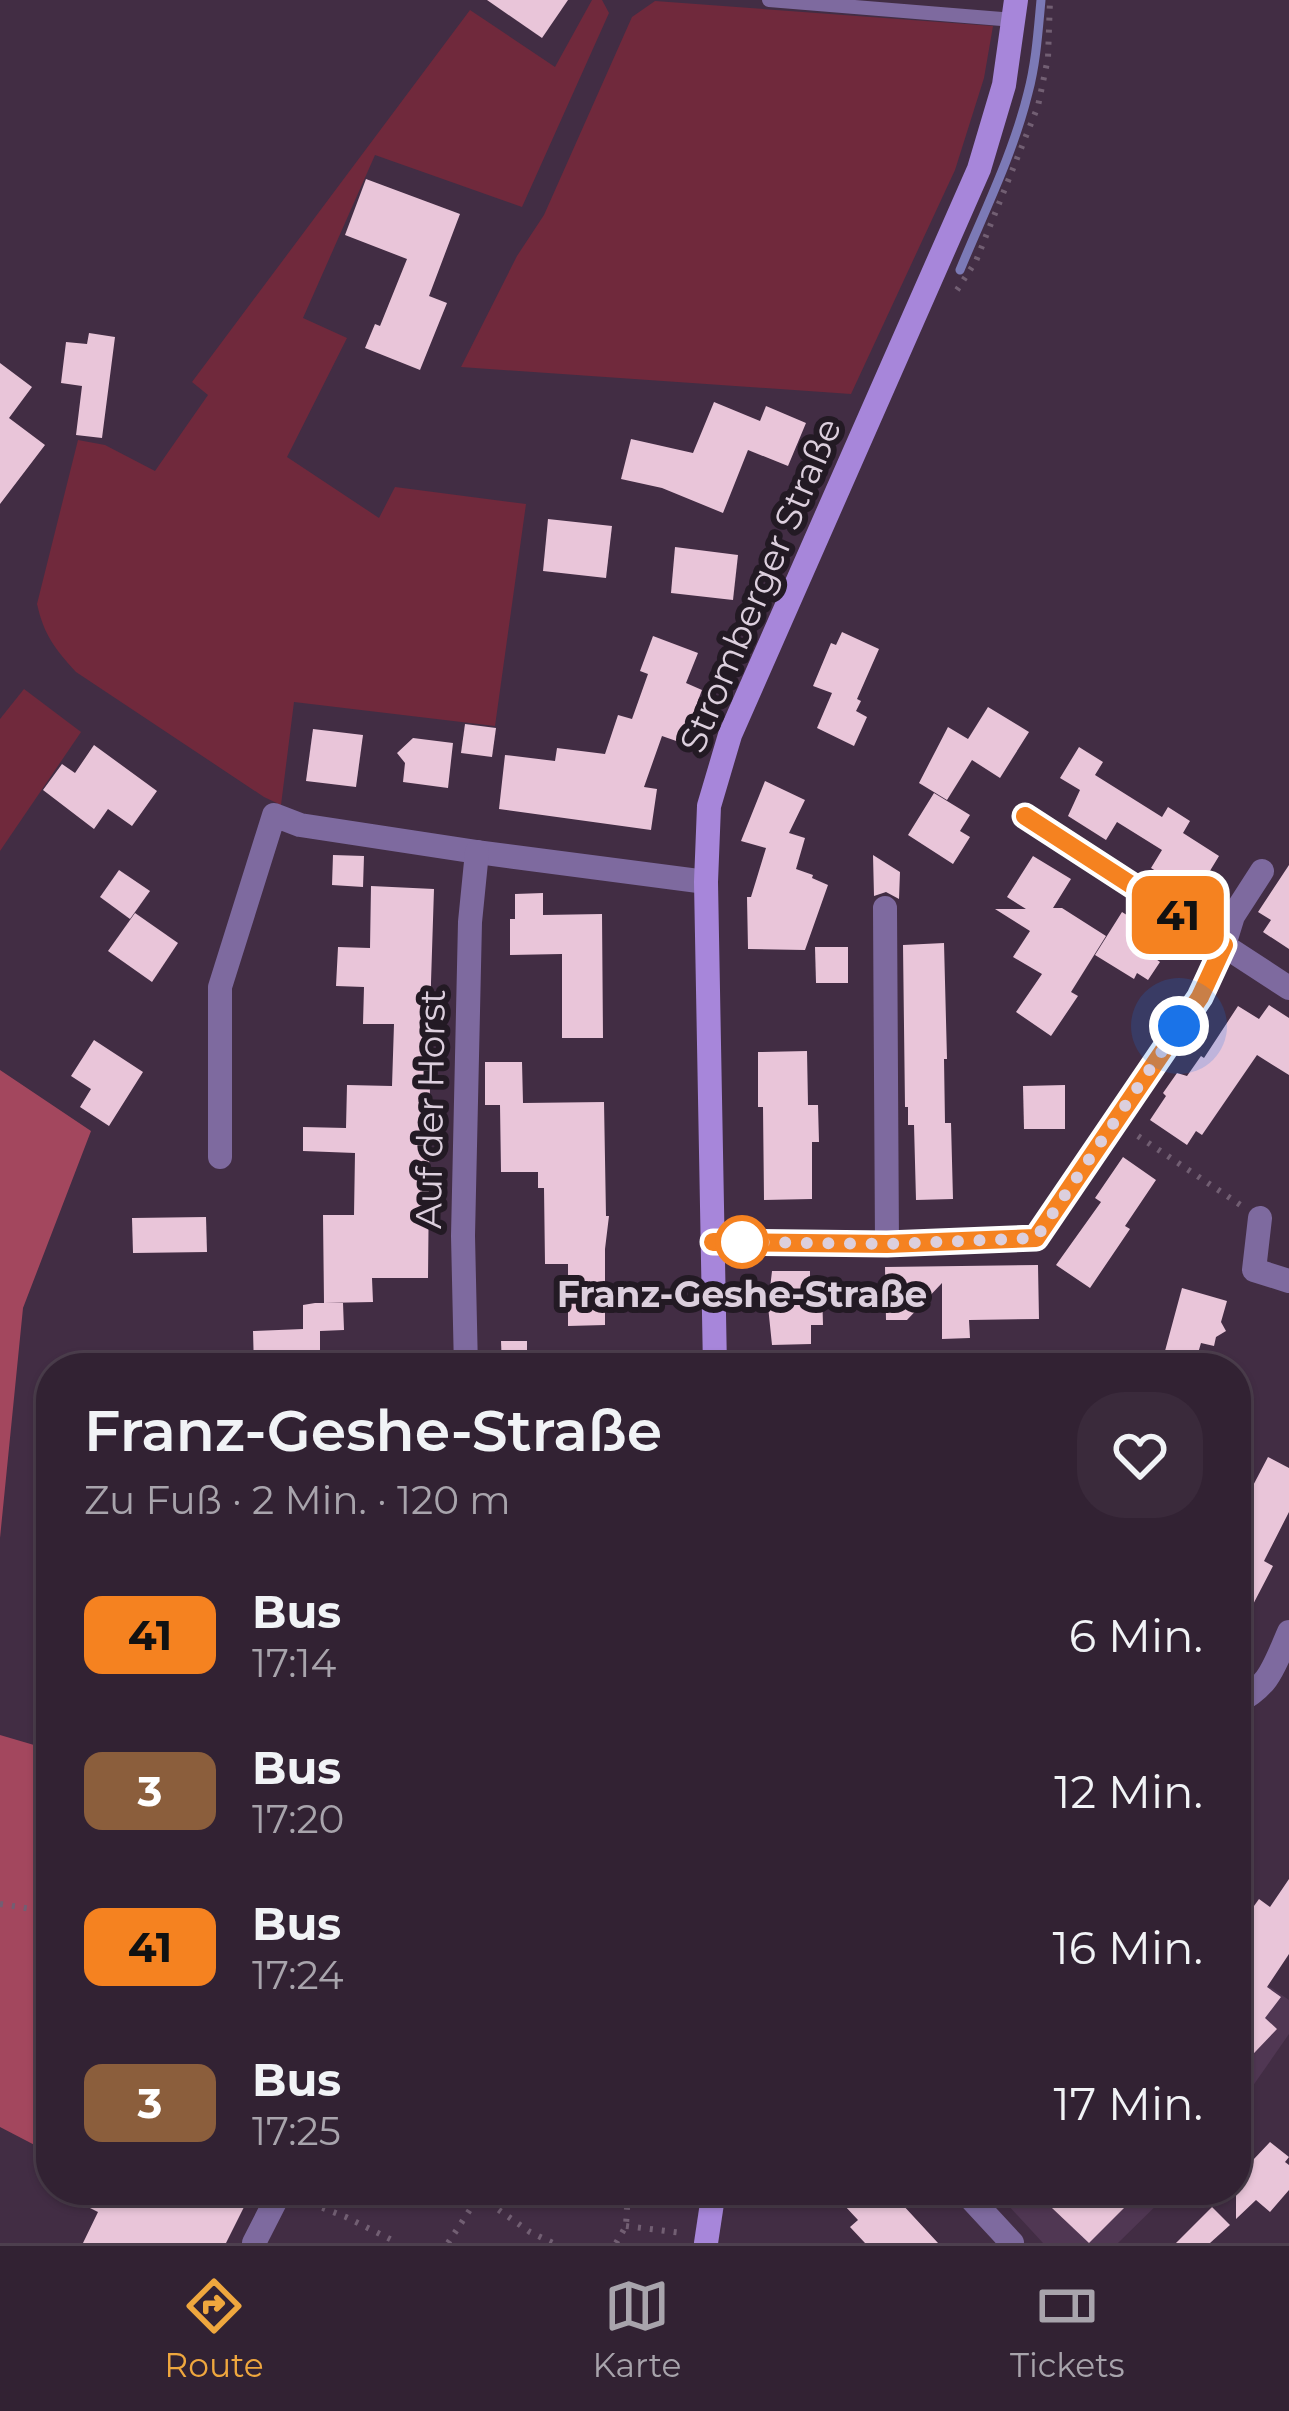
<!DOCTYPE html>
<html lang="de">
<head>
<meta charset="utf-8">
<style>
	body { margin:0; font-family:Montserrat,sans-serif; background:#3a2a3b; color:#f1f3f6; height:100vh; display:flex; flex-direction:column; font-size:45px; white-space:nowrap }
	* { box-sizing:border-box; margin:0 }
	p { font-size:39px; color:#a8a4ac }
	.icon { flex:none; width:66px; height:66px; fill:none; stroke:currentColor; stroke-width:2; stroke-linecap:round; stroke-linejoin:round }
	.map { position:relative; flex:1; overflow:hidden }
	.details { position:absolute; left:36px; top:1353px; width:1215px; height:852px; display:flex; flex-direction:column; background:#322233; border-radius:48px; box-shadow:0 3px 9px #0004,0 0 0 3px #4d3f4e }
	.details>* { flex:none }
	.badge { padding:0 24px; border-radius:18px; font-size:42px; line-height:78px }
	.you { position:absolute; width:60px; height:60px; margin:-30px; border:9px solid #fff; border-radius:50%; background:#1a73e8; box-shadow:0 0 0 18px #1a73e833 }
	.map>.badge { position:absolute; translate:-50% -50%; box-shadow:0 0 0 6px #fff }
	.round { display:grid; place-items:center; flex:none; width:126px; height:126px; border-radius:48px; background:#3a2a3b }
	.overview { display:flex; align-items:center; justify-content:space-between; height:204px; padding:0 48px }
	h1 { font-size:57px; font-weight:600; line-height:90px }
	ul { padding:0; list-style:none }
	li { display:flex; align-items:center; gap:36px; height:156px; padding:0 48px }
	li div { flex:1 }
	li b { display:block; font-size:45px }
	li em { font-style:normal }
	li .badge { min-width:132px; font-weight:700; text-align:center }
	.menu { display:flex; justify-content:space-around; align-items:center; height:168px; border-top:3px solid #4d3f4e; background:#322233; font-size:33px; color:#a8a4ac }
	.menu a { display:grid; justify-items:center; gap:6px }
	.menu .current { color:#efa73e }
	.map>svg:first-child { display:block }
</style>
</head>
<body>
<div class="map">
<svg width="1289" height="2243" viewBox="0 0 1289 2243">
	<rect width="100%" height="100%" fill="#422d44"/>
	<g fill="#503753">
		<polygon points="1236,1964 1289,2000 1289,2034 1236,2110"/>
		<polygon points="994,2190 1172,2190 1118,2243 1043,2243"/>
	</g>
	<g fill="#70293c">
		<path d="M592,0H602L609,13L522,207L375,155L303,318L347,338L287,457L379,518L395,487L526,504L495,726L294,702L281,805L264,797L76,672C55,649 44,635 37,604L78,440L105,445L155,471L208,395L192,382L470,10L555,67Z"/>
		<polygon points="655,1 993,26 984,78 955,170 851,394 461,367 517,256 544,215 632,17"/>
		<polygon points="24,689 81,732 0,851 0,719"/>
	</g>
	<g fill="#a3475e">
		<polygon points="0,1070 91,1131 23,1308 0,1538"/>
		<polygon points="0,1735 51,1750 50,2153 0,2127"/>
	</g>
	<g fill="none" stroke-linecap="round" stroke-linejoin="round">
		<path stroke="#7c7ab6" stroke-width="9" d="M960,270C984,212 1013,154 1028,93C1036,63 1038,32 1041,0"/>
	</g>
	<g fill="#e9c5d9">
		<polygon points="487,0 568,0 542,38"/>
		<polygon points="366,179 460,214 429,296 447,303 420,370 365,348 375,324 380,326 407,259 345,235"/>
		<polygon points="89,333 115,337 102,438 76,435 82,386 61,383 66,342 87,344"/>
		<polygon points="0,363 32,387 9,418 45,445 0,504"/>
		<polygon points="714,402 760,421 766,406 806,423 788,466 748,450 723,513 662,488 621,479 631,439 693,453"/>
		<polygon points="548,519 612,526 606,578 543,571"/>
		<polygon points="675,547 738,555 733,600 671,593"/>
		<polygon points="842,632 879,649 857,699 861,701 856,711 867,717 854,746 817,728 832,693 813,686 831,643 836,645"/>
		<polygon points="653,636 698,653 686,683 702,690 682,743 662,736 644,787 657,789 651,830 499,809 505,755 555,761 557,748 605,754 618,715 632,719 648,674 640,671"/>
		<polygon points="988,707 1029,732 1000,778 972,760 947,800 919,783 948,727 968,739"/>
		<polygon points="465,724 496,728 492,757 461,753"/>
		<polygon points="313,729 363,735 356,787 306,781"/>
		<polygon points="413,738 453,743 448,788 403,782 405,763 397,753"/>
		<polygon points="94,745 157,791 132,826 108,809 94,829 43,790 62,764 75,773"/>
		<polygon points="1079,747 1103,762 1095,775 1162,817 1168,807 1190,821 1183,833 1219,856 1202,884 1192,878 1185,889 1151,868 1162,850 1117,822 1106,840 1068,816 1080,790 1060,778"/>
		<polygon points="765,781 805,800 789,833 805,838 796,869 813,875 812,878 828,885 805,950 748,949 747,897 751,897 766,848 741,841"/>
		<polygon points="934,793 970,815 960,831 970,837 953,864 908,835"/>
		<polygon points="333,855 364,856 363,887 332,885"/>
		<polygon points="873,855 900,872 899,899 886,892 874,896"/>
		<polygon points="1033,856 1071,879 1053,908 1062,908 1106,936 1071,992 1078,996 1051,1036 1016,1012 1042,974 1013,957 1030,931 995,909 1026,909 1007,897"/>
		<polygon points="1289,865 1289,949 1263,932 1271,920 1258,912"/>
		<polygon points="119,870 150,891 130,919 100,897"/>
		<polygon points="371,886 434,889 431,982 428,1278 372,1278 373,1302 324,1303 323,1215 354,1215 355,1153 303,1151 303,1127 346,1128 347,1085 392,1086 394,1024 363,1024 364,987 336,986 338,947 370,948"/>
		<polygon points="543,893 543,915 602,914 603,1038 562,1038 562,954 510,955 510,919 515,919 515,894"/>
		<polygon points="1122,912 1160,936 1149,954 1160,962 1148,980 1137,973 1134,979 1095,955"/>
		<polygon points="135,913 178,943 152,982 108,951"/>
		<polygon points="944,943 947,1059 944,1059 945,1123 951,1123 953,1199 916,1200 914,1125 908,1125 908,1107 905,1107 903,945"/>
		<polygon points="815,947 848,947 848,983 816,983"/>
		<polygon points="1269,1005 1289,1018 1289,1075 1257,1055 1202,1135 1196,1131 1187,1145 1150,1120 1166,1096 1163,1093 1177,1073 1187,1076 1201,1056 1204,1058 1238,1006 1259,1019"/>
		<polygon points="94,1040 143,1072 109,1126 80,1107 91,1089 71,1076"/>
		<polygon points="807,1051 808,1105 818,1105 819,1142 812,1142 812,1199 764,1200 763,1107 758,1107 758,1052"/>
		<polygon points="485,1062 522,1062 523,1103 604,1102 606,1216 609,1216 605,1249 605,1325 568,1326 568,1264 545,1264 544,1188 538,1188 538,1172 501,1172 500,1105 485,1105"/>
		<polygon points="1065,1085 1065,1129 1024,1129 1023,1086"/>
		<polygon points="1123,1157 1156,1180 1125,1226 1130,1229 1090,1288 1056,1265 1101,1202 1095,1198"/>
		<polygon points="206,1217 207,1252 133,1253 132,1218"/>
		<polygon points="1038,1265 1039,1319 969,1320 970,1338 942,1339 942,1283 907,1320 886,1320 885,1267"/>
		<polygon points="772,1271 810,1271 810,1290 822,1290 823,1325 811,1325 811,1344 772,1345 768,1306"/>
		<polygon points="1182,1288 1227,1301 1221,1322 1226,1331 1216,1337 1214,1346 1201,1343 1196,1360 1165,1351"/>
		<polygon points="315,1303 343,1303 344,1330 320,1331 320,1366 254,1368 253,1331 303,1329 303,1305"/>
		<polygon points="501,1341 527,1341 527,1368 502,1368"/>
		<polygon points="1268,1457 1289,1468 1289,1512 1264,1561 1273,1566 1236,1637 1236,1518"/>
		<polygon points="1289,1879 1289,1954 1267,1987 1281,1997 1265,2018 1277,2029 1236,2072 1236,1931 1259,1899 1270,1907"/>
		<polygon points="1270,2142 1289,2157 1285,2162 1289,2165 1289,2190 1270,2212 1256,2200 1236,2219 1236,2178"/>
		<polygon points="54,2190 214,2190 245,2205 226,2243 83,2243 98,2212"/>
		<polygon points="830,2190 889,2190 938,2243 865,2243 850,2227 858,2220"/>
		<polygon points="1033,2190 1106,2190 1124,2208 1089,2243"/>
		<polygon points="1212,2207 1230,2225 1210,2243 1176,2243"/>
	</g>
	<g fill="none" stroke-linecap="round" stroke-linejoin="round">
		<g stroke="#725f73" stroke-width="6" stroke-dasharray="3 9" stroke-linecap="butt">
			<polyline points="957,290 976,261 1038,106 1048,58 1050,0"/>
			<polyline points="1138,1136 1242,1206"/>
			<polyline points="0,1904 51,1912"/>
			<polyline points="479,2196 530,2232 553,2243"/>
			<polyline points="300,2199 346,2217 398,2243"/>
			<polyline points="626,2226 682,2233"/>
			<polyline points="448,2243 483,2190"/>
			<polyline points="616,2243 626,2226 628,2190"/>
		</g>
		<polyline stroke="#7e6a9f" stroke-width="14" points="769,0 1014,20"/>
		<g stroke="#7e6a9f" stroke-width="24">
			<polyline points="1025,816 1289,988"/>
			<polyline points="885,908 887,1244"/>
			<polyline points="220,1157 220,987 274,815 300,825 477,852 706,882"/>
			<polyline points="1260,1218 1254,1270 1289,1281"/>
			<polyline points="713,1242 887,1244 1036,1238 1200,997 1224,945 1233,916 1262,871"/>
			<polyline points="466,1368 463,1236 470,922 477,852"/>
			<path d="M1236,1703C1270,1686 1274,1666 1289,1632"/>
			<polyline points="254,2243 281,2190"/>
		</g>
		<polyline stroke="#7e6a9f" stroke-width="24" points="963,2190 1012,2243"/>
		<g stroke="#a786da" stroke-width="24">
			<polyline points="715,1368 706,882 709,806 730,735 979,169 1004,85 1016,0"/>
			<polyline points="706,2243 714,2190"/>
		</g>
	</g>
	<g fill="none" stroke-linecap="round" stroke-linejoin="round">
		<g stroke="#fff" stroke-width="27">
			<polyline id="line" points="713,1242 887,1244 1036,1238 1200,997 1224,945 1025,816"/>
		</g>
		<use href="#line" stroke="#f58220" stroke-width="18"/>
		<polyline stroke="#dccfdd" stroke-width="12" stroke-dasharray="0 21.6" points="742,1242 887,1244 1036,1238 1179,1026"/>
	</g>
	<circle fill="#fff" stroke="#f58220" stroke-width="6" cx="742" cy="1242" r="24"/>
	<g text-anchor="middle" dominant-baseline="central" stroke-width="12" stroke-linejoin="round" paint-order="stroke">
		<g font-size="36" fill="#dccfdd" stroke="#231a24">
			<text transform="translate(760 585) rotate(-67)">Stromberger Straße</text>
			<text transform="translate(430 1109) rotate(-89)">Auf der Horst</text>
		</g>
		<g font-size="36" font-weight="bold" fill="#dccfdd" stroke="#231a24">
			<text x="742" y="1294">Franz-Geshe-Straße</text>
		</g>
	</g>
</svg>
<div class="you" style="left:1179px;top:1026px"></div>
<b class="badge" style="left:1178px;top:915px;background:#f58220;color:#111">41</b>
<section class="details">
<div class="overview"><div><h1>Franz-Geshe-Straße</h1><p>Zu Fuß · 2 Min. · 120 m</p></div><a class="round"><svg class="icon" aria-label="heart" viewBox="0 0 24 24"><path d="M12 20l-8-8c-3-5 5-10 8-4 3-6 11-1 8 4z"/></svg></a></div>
<ul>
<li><span class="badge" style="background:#f58220;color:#111">41</span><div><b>Bus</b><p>17:14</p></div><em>6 Min.</em></li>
<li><span class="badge" style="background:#8b5e3c;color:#fff">3</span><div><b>Bus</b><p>17:20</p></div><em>12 Min.</em></li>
<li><span class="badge" style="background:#f58220;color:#111">41</span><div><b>Bus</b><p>17:24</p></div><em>16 Min.</em></li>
<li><span class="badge" style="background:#8b5e3c;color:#fff">3</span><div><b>Bus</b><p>17:25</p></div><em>17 Min.</em></li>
</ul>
</section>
</div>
<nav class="menu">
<a class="current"><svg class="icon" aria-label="directions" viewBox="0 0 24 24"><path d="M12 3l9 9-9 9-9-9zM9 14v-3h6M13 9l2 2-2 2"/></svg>Route</a>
<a><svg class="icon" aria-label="map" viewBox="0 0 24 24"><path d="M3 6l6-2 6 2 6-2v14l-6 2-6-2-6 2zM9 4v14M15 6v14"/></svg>Karte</a>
<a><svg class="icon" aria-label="tickets" viewBox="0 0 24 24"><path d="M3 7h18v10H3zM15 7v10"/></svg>Tickets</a>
</nav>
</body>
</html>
